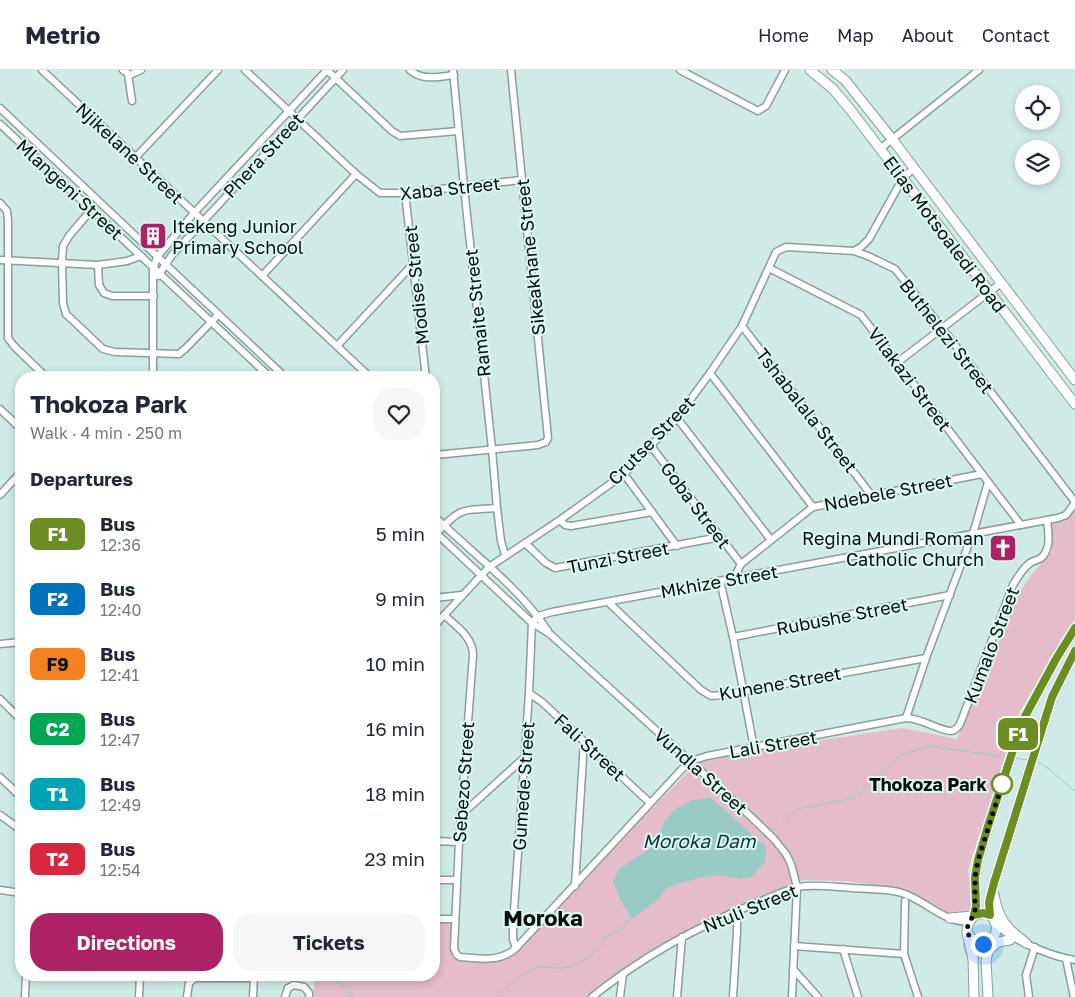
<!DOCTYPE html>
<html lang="en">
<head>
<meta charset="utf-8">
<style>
	body { margin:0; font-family:"Golos Text",sans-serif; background:#f6f6f7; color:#1f2937; height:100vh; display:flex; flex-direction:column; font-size:19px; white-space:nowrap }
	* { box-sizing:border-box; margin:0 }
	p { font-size:16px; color:#747a83 }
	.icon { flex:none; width:28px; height:28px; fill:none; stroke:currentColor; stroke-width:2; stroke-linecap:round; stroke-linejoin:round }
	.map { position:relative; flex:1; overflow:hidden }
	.sheet { position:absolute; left:15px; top:301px; width:425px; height:610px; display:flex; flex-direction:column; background:#fff; border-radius:20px; box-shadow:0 2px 8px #0003 }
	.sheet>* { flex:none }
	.badge { padding:0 10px; border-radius:8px; font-size:18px; line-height:32px }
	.fabs { position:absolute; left:1015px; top:15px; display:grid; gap:10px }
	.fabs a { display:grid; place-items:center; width:45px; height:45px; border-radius:50%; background:#fff; box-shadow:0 2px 8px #0003; font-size:25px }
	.you { position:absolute; width:25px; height:25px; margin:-12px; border:4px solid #fff; border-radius:50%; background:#1a73e8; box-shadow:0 0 0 8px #1a73e833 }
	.map>.badge { position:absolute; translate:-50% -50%; box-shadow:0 0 0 2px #fff }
	h2 { padding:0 15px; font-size:19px; line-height:45px }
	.round { display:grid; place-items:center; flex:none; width:52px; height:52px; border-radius:20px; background:#f6f6f7 }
	.headline { display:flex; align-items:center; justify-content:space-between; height:85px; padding:0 15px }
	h1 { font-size:24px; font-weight:700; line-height:38px }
	.primary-button { display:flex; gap:10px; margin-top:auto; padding:10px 15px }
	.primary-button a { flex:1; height:58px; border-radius:20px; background:#ac2264; color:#fff; font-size:20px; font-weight:700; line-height:58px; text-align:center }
	.primary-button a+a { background:#f6f6f7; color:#1f2937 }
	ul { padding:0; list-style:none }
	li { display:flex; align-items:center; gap:15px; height:65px; padding:0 15px }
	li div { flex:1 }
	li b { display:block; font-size:19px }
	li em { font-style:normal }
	li .badge { min-width:55px; font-weight:700; text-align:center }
	header { display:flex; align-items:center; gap:30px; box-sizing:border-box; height:70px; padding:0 25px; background:#fff; border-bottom:1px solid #e0e1e3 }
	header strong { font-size:24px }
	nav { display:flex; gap:28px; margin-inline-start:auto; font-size:18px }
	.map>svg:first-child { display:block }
</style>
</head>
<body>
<header>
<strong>Metrio</strong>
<nav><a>Home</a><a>Map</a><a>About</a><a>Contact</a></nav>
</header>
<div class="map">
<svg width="1075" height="927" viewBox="0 0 1075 927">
	<rect width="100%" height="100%" fill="#d0ebe7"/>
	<polygon fill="#e5bcc9" points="1075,439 1075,549 1064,564 1019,643 968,799 972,839 948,848 893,818 847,811 802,810 740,836 638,895 596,927 314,927 314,905 434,905 434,850 453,850 458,885 503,889 697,693 770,678 903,658 957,669 1020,521 1033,503 1052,482 1052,452 1068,447"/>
	<polygon fill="#97cbc3" points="711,728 766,777 765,792 751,807 740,809 719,805 698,808 668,817 657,830 632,849 621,831 613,811 620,798 654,776 664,752 674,740 693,730"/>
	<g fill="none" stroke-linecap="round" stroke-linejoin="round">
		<g stroke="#97cbc3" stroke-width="1">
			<polyline points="1014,688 1028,690"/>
			<path d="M1037,692C1045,693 1066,715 1075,721"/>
			<polyline points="783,753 798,739 845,730 859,724 901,685 930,676 1006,687"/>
			<polyline points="761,773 765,772"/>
			<polyline points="331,905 353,927"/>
			<path d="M497,927C508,915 523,901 539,897C546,896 555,899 562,898C580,896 598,883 605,867L621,861L632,845"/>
		</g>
		<g stroke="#86a09c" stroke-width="9">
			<g id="minor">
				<polyline points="42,0 371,308"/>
				<polyline points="123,0 130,5 141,0"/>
				<polyline points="245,0 356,104 380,123 405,123 522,110"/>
				<polyline points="327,0 392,61 400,66 458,61"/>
				<path d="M410,0C422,11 438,7 454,5"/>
				<polyline points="453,0 464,117 492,379 497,438 501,471 505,485"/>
				<polyline points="680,0 758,41 766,36 785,0"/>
				<polyline points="128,4 132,31"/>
				<polyline points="0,38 286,308"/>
				<polyline points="0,54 271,308"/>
				<polyline points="880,79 979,0"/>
				<polyline points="135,88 218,0"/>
				<polyline points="405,123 426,308"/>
				<polyline points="0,133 7,141 8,150 8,268 14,276 47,308"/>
				<polyline points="92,136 86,146 69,166 63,176 62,192 63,233 66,244 103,279 115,282 179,284 186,278 218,245"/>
				<polyline points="854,181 861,177 869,169 903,108 914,98"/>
				<polyline points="0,190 98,195 127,191 141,186"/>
				<polyline points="98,195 99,215 104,223 112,226 154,226"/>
				<polyline points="769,198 861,245 1021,455"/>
				<polyline points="158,206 172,185 343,0"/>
				<polyline points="262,206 356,104"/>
				<polyline points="742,256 872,426"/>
				<polyline points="337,276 414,193"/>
				<polyline points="898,292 1001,213"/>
				<polyline points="710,303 813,437"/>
				<polyline points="153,308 153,200 157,187 194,143 327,0"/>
				<polyline points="0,339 21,359"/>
				<polyline points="677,348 771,470"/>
				<polyline points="434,375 435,385"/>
				<polyline points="651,376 741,494"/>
				<polyline points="434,386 435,385 538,375 546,372 548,368 511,0"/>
				<polyline points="624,404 677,476"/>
				<polyline points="0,425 21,402"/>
				<path d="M434,446C472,483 518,516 548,561"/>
				<polyline points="560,450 565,455 571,456 652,442"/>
				<polyline points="434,461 532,553 550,564 746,742 774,769 786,784 791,794 797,817 792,927"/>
				<path d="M435,465C460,438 460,440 497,438"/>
				<polyline points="525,473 546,493 555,498 720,467"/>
				<polyline points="733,510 741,494 813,437 982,404"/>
				<polyline points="720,511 733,567 754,678"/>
				<polyline points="434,528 462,525"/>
				<polyline points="608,532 701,620 711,626 723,625 926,588"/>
				<path d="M444,545C456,556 473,567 473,585L459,772L454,879L457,885L460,887C480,889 501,892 516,878L682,699L691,691L707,686L906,648C922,648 939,661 951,661C955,661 958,657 960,654L1013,515C1017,508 1023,498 1030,493C1033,491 1038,490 1041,488C1052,479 1048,461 1047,450"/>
				<polyline points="532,553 538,546 552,542 1058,448 1066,445 1075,433"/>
				<polyline points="434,556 489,497 560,450 624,404 677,348 710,303 742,256 776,182 786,177 854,181 868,186 895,199 942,258 1075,432"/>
				<polyline points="733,567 950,525"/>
				<polyline points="0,574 21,572"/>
				<polyline points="529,623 542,632 650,733"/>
				<polyline points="0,629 21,650"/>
				<polyline points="906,648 926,588 975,457 988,412"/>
				<polyline points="0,707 21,727"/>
				<polyline points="462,744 525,687"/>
				<polyline points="0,745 21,760"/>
				<polyline points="434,771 459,772"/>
				<polyline points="434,810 456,810"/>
				<polyline points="575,816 584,671"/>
				<polyline points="0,820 21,823"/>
				<polyline points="905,831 904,884 918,927"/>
				<polyline points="434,849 455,849"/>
				<path d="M997,856C1015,871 1052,887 1075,890"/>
				<polyline points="794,876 904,884"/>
				<polyline points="516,878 513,869 513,855 529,623 532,553"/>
				<polyline points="843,879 858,927"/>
				<polyline points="1066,889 1074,927"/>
				<polyline points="793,899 818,927"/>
				<polyline points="25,927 26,905"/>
				<polyline points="139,927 140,905"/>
				<polyline points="187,927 189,913 195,908 253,908"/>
				<polyline points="253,927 254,905"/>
				<polyline points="285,927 288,918 294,915 304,917 309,923 309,927"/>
				<path d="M592,927C643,886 696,857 756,833C770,828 785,820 799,817C815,814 835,817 852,818C865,819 880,819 893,821C920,824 944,855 969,851"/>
				<polyline points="620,927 623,904"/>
				<polyline points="677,927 682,867"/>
				<polyline points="733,927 737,862 737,841"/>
				<polyline points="1029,927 1026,905 1035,877"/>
			</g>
		</g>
		<g stroke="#86a09c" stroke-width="11">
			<g id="major">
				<polyline points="810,0 833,19 849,38 1075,334"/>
				<polyline points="832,0 845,10 892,69 1075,310"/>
				<path d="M994,824C998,849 1006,858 1026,873"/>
				<polyline points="974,845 976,836 975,807 978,791 988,756 1023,650 1056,589 1075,558"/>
				<polyline points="990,845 989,832 994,813 1052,627 1075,581"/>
				<polyline points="950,848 973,846"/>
				<path d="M968,864L976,874C997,877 1004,852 986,843L974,845L968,854L967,861V863L973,889"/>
				<polyline points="989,880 998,872 1010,870"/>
				<polyline points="973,885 974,927"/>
				<polyline points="988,927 986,891 990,871"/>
			</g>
		</g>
		<use href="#minor" stroke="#fff" stroke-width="6"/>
		<use href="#major" stroke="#fff" stroke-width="9"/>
	</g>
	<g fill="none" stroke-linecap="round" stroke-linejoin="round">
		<g stroke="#fff" stroke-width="11">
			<polyline id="line" points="1075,558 1056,589 1023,650 988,756 978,790 975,807 976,836 974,845 983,843 990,845 989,832 994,813 1052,627 1075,581"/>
		</g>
		<use href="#line" stroke="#6b8e23" stroke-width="8"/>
		<polyline stroke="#050e0c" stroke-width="5" stroke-dasharray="0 9" points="983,874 974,872 968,864 967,858 975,841 975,807 978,790 1004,708 1002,714"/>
	</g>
	<defs>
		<g id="building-square" transform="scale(1.4375)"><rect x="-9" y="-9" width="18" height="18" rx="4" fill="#ac2264" stroke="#ddf9f4"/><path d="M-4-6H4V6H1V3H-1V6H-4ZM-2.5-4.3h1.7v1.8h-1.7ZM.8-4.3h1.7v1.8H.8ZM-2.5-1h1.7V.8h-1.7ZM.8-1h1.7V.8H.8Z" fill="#fff"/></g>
		<g id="church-square" transform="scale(1.4375)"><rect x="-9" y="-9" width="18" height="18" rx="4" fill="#ac2264" stroke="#ddf9f4"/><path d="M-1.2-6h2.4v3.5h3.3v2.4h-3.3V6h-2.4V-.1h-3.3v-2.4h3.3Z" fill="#fff"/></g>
	</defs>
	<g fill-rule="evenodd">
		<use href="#building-square" x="153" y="166"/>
		<use href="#church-square" x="1003" y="478"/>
	</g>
	<circle fill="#fff" stroke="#6b8e23" stroke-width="2.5" cx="1002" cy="714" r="10"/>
	<g text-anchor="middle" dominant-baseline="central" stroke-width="4" stroke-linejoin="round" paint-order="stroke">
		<g font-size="18" fill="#050e0c" stroke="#ddf9f4">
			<text transform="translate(130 83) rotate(43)">Njikelane Street</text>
			<text transform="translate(263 85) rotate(-47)">Phera Street</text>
			<text transform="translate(450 118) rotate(-6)">Xaba Street</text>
			<text transform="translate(70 119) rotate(43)">Mlangeni Street</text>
			<text transform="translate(945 164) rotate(53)">Elias Motsoaledi Road</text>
			<text transform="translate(530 187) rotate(-96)">Sikeakhane Street</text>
			<text transform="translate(416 215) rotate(-96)">Modise Street</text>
			<text transform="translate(477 243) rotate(-96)">Ramaite Street</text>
			<text transform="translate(947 266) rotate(52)">Buthelezi Street</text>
			<text transform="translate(910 309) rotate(53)">Vilakazi Street</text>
			<text transform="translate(807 340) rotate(52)">Tshabalala Street</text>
			<text transform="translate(651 370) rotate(-46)">Crutse Street</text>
			<text transform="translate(888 422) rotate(-11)">Ndebele Street</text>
			<text transform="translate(696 435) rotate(53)">Goba Street</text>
			<text transform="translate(618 487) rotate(-11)">Tunzi Street</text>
			<text transform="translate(719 511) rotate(-10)">Mkhize Street</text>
			<text transform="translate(842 546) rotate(-11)">Rubushe Street</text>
			<text transform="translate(991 575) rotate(-69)">Kumalo Street</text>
			<text transform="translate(780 613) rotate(-10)">Kunene Street</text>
			<text transform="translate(773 674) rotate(-10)">Lali Street</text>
			<text transform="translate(590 677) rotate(43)">Fali Street</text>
			<text transform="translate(701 701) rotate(42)">Vundla Street</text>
			<text transform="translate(463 712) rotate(-86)">Sebezo Street</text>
			<text transform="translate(523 716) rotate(-86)">Gumede Street</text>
			<text transform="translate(750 838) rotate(-22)">Ntuli Street</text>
		</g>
		<g font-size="18" fill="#050e0c" stroke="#ddf9f4" text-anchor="start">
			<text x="172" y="156">Itekeng Junior<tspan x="172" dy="21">Primary School</tspan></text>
			<text x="984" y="468" text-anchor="end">Regina Mundi Roman<tspan x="984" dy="21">Catholic Church</tspan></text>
		</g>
		<g font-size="18" font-weight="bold" fill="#050e0c" stroke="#ddf9f4" text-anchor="end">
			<text x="987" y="714">Thokoza Park</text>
		</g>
		<g font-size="19" font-style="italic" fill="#083a34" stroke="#ddf9f4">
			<text x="699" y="770">Moroka Dam</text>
		</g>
		<g font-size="22" font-weight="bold" fill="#050e0c" stroke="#ddf9f4">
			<text x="543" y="847">Moroka</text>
		</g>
	</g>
</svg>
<div class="fabs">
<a><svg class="icon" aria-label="locate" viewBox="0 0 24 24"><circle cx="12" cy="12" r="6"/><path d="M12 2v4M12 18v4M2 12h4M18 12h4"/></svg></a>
<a><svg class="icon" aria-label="layers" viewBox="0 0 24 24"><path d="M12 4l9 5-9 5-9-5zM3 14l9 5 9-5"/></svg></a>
</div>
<div class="you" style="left:983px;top:874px"></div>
<b class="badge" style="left:1018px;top:664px;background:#6b8e23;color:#fff">F1</b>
<section class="sheet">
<div class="headline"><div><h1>Thokoza Park</h1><p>Walk · 4 min · 250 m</p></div><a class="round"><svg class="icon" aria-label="heart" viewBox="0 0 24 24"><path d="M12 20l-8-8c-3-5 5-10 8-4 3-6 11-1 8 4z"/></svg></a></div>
<h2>Departures</h2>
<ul>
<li><span class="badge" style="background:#6b8e23;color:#fff">F1</span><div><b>Bus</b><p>12:36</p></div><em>5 min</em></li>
<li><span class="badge" style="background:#0072bc;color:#fff">F2</span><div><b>Bus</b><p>12:40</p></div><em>9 min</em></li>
<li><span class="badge" style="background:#f58220;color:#111">F9</span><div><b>Bus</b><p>12:41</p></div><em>10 min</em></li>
<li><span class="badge" style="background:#00a651;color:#fff">C2</span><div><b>Bus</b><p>12:47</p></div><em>16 min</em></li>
<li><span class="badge" style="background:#00a3b4;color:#fff">T1</span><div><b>Bus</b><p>12:49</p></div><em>18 min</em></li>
<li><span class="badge" style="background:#d7263d;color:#fff">T2</span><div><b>Bus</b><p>12:54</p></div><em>23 min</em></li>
</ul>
<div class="primary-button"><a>Directions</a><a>Tickets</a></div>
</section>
</div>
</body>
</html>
